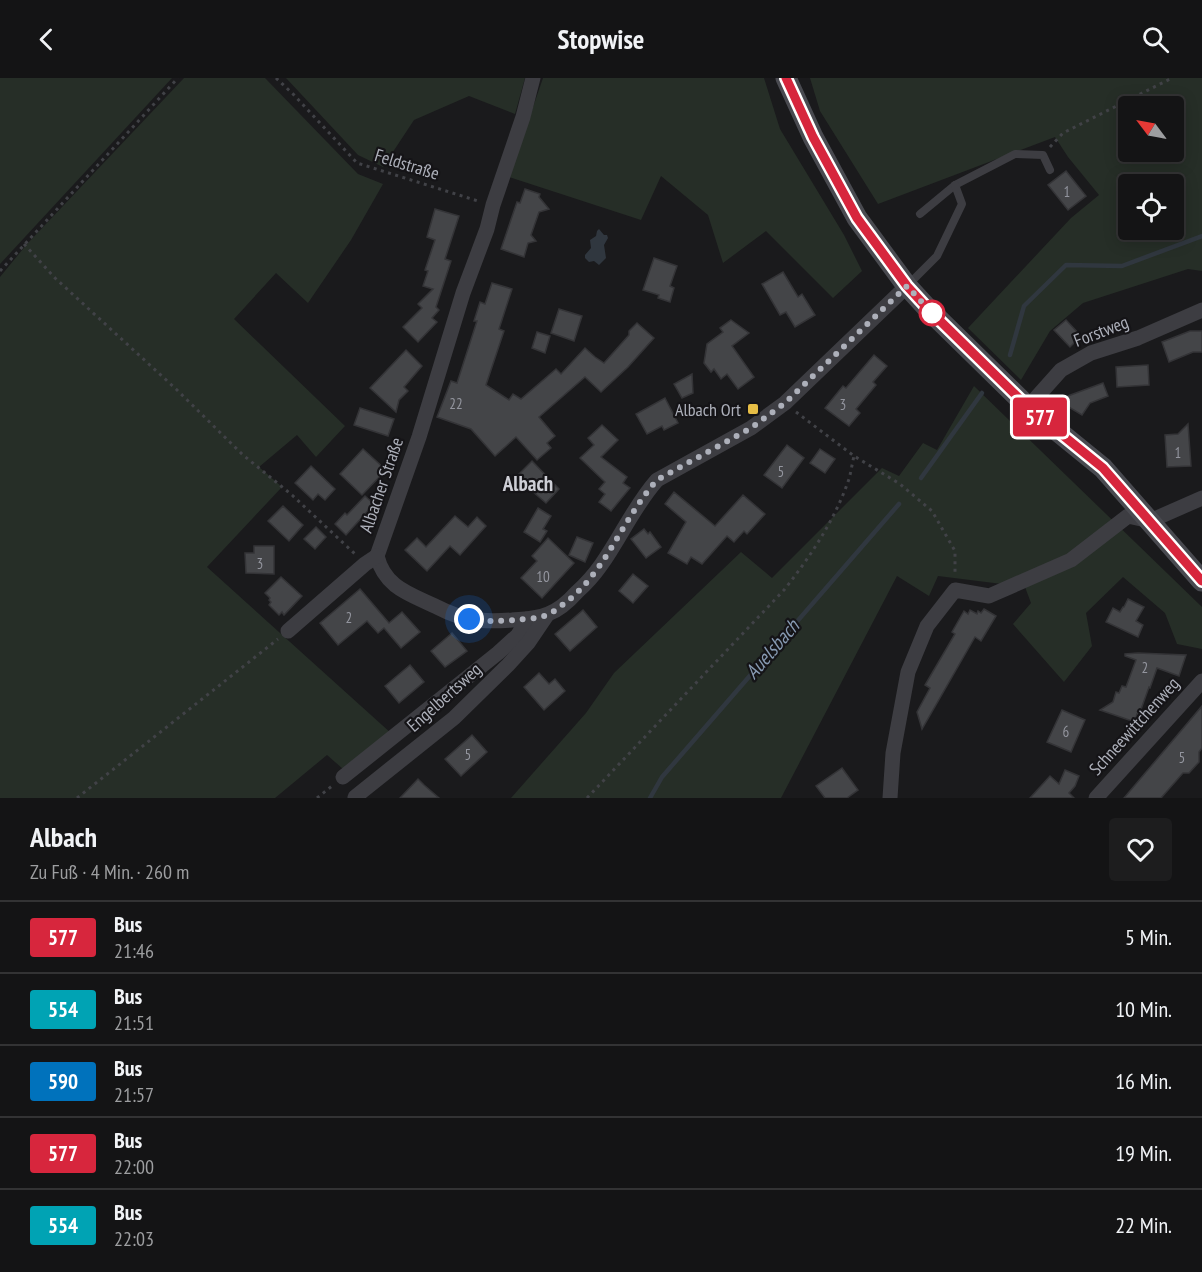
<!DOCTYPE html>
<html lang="de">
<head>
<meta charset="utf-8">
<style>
	body { margin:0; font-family:"PT Sans Narrow",sans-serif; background:#1d1d1e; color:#f1f3f6; height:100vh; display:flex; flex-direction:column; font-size:22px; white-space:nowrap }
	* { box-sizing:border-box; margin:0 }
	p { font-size:20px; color:#9d9ea0 }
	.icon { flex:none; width:33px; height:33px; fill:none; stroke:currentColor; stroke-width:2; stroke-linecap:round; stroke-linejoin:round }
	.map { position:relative; height:720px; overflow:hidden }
	.panel { display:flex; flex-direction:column; background:#141415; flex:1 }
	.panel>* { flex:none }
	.badge { padding:0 12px; border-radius:4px; font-size:21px; line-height:39px }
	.needle { width:39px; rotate:302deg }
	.buttons { position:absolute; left:1118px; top:18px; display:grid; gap:12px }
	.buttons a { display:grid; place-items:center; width:66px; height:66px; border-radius:6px; background:#141415; box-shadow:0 3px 15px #0003,0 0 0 2px #333334; font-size:30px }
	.you { position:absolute; width:30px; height:30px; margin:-15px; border:4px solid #fff; border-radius:50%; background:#1a73e8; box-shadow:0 0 0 9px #1a73e833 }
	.map>.badge { position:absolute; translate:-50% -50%; box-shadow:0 0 0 3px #fff }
	.round { display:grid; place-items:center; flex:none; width:63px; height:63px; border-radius:6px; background:#1d1d1e }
	.summary { display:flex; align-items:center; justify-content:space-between; height:102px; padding:0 30px }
	h1 { font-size:28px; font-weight:800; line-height:45px }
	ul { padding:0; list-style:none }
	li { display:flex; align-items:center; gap:18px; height:72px; padding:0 30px; border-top:2px solid #333334 }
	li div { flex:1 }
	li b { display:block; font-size:22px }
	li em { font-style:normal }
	li .badge { min-width:66px; font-weight:700; text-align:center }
	header { display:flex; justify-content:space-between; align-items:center; height:78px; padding:0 30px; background:#141415; font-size:27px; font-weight:800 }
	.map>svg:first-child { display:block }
</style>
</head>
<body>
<header><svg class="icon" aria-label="back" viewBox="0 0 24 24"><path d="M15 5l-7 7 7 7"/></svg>Stopwise<svg class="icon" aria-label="search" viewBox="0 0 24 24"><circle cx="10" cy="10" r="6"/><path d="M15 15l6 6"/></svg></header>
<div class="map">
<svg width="1202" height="720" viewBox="0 0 1202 720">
	<rect width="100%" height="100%" fill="#1a1a1c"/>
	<g fill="#262e27" fill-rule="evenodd">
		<polygon points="0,0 172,0 0,186"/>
		<polygon points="184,0 265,0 358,96 383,106 351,162 308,225 276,195 234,241 345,348 316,379 297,357 259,389 282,409 207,489 392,656 343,691 327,677 275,720 0,720 0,199 27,166"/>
		<polygon points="286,0 525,0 515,36 469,18 414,42 383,89 358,77"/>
		<polygon points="543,0 764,0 780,51 844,157 862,193 833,220 766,153 723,185 708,137 661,98 641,142 509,99"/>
		<path d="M810,0H1202V193L1188,191L1083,225L1050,253L1021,302L968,250L1071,140L1099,117L1068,79L1055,59L878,126L820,33ZM1128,28H1173V74H1128ZM1128,106H1173V152H1128Z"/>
		<polygon points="974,308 1202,529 1202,571 1177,566 1165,535 1123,499 1086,535 1092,568 1064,604 1013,546 1031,525 1025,509 938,498 929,518 897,498 781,720 511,720 586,635 614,595 741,474 772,500 882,390 899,398 923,365 937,372"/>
	</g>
	<polygon fill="#30373f" points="599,151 604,157 607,157 608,160 604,167 606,180 599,187 594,183 589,184 585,180 585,177 591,170 590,162 596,158 597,153"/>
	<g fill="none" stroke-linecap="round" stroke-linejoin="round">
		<g stroke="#30373f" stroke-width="4.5">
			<polyline points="1010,277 1024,228 1066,187 1122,188 1202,158"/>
			<polyline points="921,400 982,315"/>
			<polyline points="650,720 662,699 899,426"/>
		</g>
	</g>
	<g fill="#444548" stroke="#343437" stroke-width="1.5">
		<polygon points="1066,93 1086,118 1068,132 1048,107"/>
		<polygon points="525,111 540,116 539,119 549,131 539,134 531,157 536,163 528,165 524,179 501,171 517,124 520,125"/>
		<polygon points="435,131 459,138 445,181 451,183 436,229 439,232 432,240 437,244 418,264 403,249 422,230 418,226 433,211 423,208 428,193 425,192 435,162 427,159"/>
		<polygon points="654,180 677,188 670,208 674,210 670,224 658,220 659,217 643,212"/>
		<polygon points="783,194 798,219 802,216 815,237 795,249 786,234 780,237 762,206"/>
		<polygon points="492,205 512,211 499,251 504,253 486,307 509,322 513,316 521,321 556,291 561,296 585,270 595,279 604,285 629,257 629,253 637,245 654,260 628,289 601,314 585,299 539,339 555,358 547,365 551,370 537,382 516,359 495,378 471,351 437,339 451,303 457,305 477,243 474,243 480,224 485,226"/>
		<polygon points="559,231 582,238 574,263 551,255"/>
		<polygon points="731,242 749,255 732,268 754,299 738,311 727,296 721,301 714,291 711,294 704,285 707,266 723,254 720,250"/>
		<polygon points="1066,242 1081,258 1070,269 1054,252"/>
		<polygon points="1190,253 1202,253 1202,274 1193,274 1169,284 1162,264"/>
		<polygon points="537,254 550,258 545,275 532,270"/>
		<polygon points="406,272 422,288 404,309 408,313 399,322 396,334 370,310"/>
		<polygon points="874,277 887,288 873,304 876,307 856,331 860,335 849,348 825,330 843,308 846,310"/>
		<polygon points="1148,287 1149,307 1117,309 1116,289"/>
		<polygon points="692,296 693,315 682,320 674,306"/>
		<polygon points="1103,305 1108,318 1090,325 1082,337 1057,322"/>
		<polygon points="665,320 678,345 664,352 662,348 647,356 636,336"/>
		<polygon points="360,330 394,341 388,358 354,347"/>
		<polygon points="1188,346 1191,388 1167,389 1165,357 1178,356"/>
		<polygon points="602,347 618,362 601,379 627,399 623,405 630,410 611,433 599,424 605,416 599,411 605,404 580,380 594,367 588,360"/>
		<polygon points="787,367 804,380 782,410 764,397"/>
		<polygon points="363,371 386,392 362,417 340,396"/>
		<polygon points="820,371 835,381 825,395 810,385"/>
		<polygon points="532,383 559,411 546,425 532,413 536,409 517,398"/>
		<polygon points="311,388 335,411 325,422 318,416 313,422 295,405"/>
		<polygon points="674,414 715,448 743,417 765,436 747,456 744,453 734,464 727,458 702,486 691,479 687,486 668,475 686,444 665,426"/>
		<polygon points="365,418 374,426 346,457 335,446 345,435 347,437"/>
		<polygon points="283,428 303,447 289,463 268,443"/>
		<polygon points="538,430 551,438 543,451 547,453 540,464 524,454"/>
		<polygon points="455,438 468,449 477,439 486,448 460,477 450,468 427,493 405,472 417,460 426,469"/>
		<polygon points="316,449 326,459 315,471 304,461"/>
		<polygon points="644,451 648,456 650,454 661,469 646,480 631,461"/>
		<polygon points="577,459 593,465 585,484 569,477"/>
		<polygon points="548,460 574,485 542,520 521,500 537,483 532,478"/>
		<polygon points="254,468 274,468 274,496 246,495 245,475 254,475"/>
		<polygon points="633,496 648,508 633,525 619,513"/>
		<polygon points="281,499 302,518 284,537 282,534 279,537 269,527 271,524 269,522 270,520 265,515"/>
		<polygon points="360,511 389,545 402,534 420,554 401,570 384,550 378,555 367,543 338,567 320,545"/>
		<polygon points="1128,521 1144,529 1136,543 1143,547 1138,559 1106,544 1113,530 1120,534 1123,529 1124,529"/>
		<polygon points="984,531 996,538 981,563 975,559 922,651 917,634 930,610 925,607 955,556 952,554 964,533 968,536 970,532 977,536 978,533 981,535"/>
		<polygon points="583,532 597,549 570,573 555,556"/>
		<polygon points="452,555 467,573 445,589 431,573"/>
		<polygon points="1138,575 1186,577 1179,598 1157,590 1150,610 1149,609 1139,637 1137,636 1135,644 1100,632 1113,624 1116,614 1119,615 1122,608 1126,609 1136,582 1125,578 1125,576"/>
		<polygon points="410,587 424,604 399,625 385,608"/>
		<polygon points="539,595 549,606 555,601 565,613 544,632 524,609"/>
		<polygon points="1202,628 1202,670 1199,674 1199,684 1189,695 1183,695 1161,720 1124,720"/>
		<polygon points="1062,632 1085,642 1071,674 1047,664"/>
		<polygon points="472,657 487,674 461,698 445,681"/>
		<polygon points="842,690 858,712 847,720 825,720 816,708"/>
		<polygon points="1065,692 1079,698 1075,708 1069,715 1074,720 1030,720 1050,698 1059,706"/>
		<polygon points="418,701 424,707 439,720 400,720"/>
	</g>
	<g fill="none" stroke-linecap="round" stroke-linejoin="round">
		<g stroke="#414247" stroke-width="3" stroke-dasharray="3 4.5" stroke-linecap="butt">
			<polyline points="276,0 293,16 357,85 478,123"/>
			<polyline points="1050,69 1063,55 1172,0"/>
			<polyline points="24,166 55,200 176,311 243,377 292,417 355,476"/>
			<polyline points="0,193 178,0"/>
			<polyline points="796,334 854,378 900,406 932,433 955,473 955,498"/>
			<polyline points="77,720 278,561"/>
			<polyline points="317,720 332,708"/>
			<path d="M587,720L784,512C810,479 835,442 849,401C851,394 852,386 854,378"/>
		</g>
		<g stroke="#3d3d42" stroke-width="8">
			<polyline points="920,136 955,107 1015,76 1043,77 1050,92"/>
			<polyline points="908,207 937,178 962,126 955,107"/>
		</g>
		<g stroke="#3d3d42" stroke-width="15">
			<path d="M533,0L523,39L493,127L487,151L463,215L419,359L377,478C385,510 410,516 437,529C464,543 482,544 512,542C523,541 538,541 548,536C559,532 569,523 577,514C586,506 594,497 601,487C621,459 634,428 657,402L751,350L785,325L907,208"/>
			<polyline points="1028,329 1061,292 1091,275 1138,260 1202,232"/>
			<polyline points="288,553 365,486 377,478"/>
			<polyline points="343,699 498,575 518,557 527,541"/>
			<polyline points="355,719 454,640 508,587 528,565 547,537"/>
			<polyline points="890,720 893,675 908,594 927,548 955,512 989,518 1071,482 1128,438 1150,443 1202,420"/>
			<polyline points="1096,720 1202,603"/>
		</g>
		<polyline stroke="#494a50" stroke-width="21" points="786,0 813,59 857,140 907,208 929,232 1028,329 1103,390 1202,503"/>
	</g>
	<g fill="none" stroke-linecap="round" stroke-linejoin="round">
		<g stroke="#fff" stroke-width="14">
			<polyline id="line" points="786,0 813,59 857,140 907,208 929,232 1028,329 1103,390 1202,503"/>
		</g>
		<use href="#line" stroke="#d7263d" stroke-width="9"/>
		<path stroke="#adb0ba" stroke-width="6" stroke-dasharray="0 10.8" d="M469,541C484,544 499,543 515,542C525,541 537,541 547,537C551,536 555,532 558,530C605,499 621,442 657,402L751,350L785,325L907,208L932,235"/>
	</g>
	<circle fill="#fff" stroke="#d7263d" stroke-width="3" cx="932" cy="235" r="12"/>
	<rect fill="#e7be46" stroke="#151417" stroke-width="2" x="747" y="325" width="12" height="12" rx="3"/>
	<g text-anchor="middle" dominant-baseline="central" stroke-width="4.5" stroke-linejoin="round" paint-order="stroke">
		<g font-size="15" fill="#93959e">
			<text x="1067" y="113">1</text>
			<text x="456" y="325">22</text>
			<text x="843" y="326">3</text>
			<text x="1178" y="374">1</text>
			<text x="781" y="393">5</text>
			<text x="260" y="485">3</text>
			<text x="543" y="498">10</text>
			<text x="349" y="539">2</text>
			<text x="1145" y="589">2</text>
			<text x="1066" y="653">6</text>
			<text x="468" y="676">5</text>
			<text x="1182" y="679">5</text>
		</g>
		<g font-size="18" fill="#adb0ba" stroke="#151417">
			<text transform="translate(407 86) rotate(17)">Feldstraße</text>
			<text transform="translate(1101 253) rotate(-21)">Forstweg</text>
			<text transform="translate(381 407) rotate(-71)">Albacher Straße</text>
			<text transform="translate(444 619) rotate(-42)">Engelbertsweg</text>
			<text transform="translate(1134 648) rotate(-48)">Schneewittchenweg</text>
		</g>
		<g font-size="18" fill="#adb0ba" stroke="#151417" text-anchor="end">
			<text x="741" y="331">Albach Ort</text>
		</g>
		<g font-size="20" font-style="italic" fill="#879ab2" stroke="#151417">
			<text transform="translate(772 571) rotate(-49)">Auelsbach</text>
		</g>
		<g font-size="21" font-weight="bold" fill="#cecfd6" stroke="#151417">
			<text x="528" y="405">Albach</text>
		</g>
	</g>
</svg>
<div class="buttons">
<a><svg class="needle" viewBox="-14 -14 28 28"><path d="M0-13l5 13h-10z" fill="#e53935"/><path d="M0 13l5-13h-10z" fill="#9d9ea0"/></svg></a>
<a><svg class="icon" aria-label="locate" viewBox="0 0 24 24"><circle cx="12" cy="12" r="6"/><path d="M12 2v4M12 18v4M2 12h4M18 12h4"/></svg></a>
</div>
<div class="you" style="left:469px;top:541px"></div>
<b class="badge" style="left:1040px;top:339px;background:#d7263d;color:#fff">577</b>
</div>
<section class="panel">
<div class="summary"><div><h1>Albach</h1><p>Zu Fuß · 4 Min. · 260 m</p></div><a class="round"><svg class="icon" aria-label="heart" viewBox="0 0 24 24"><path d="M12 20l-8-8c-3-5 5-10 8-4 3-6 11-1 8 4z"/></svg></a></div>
<ul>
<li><span class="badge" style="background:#d7263d;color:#fff">577</span><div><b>Bus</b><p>21:46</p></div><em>5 Min.</em></li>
<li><span class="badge" style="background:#00a3b4;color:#fff">554</span><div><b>Bus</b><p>21:51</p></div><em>10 Min.</em></li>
<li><span class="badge" style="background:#0072bc;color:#fff">590</span><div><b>Bus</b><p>21:57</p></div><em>16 Min.</em></li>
<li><span class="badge" style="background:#d7263d;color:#fff">577</span><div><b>Bus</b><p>22:00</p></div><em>19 Min.</em></li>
<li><span class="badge" style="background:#00a3b4;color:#fff">554</span><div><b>Bus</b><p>22:03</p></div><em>22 Min.</em></li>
</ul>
</section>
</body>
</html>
